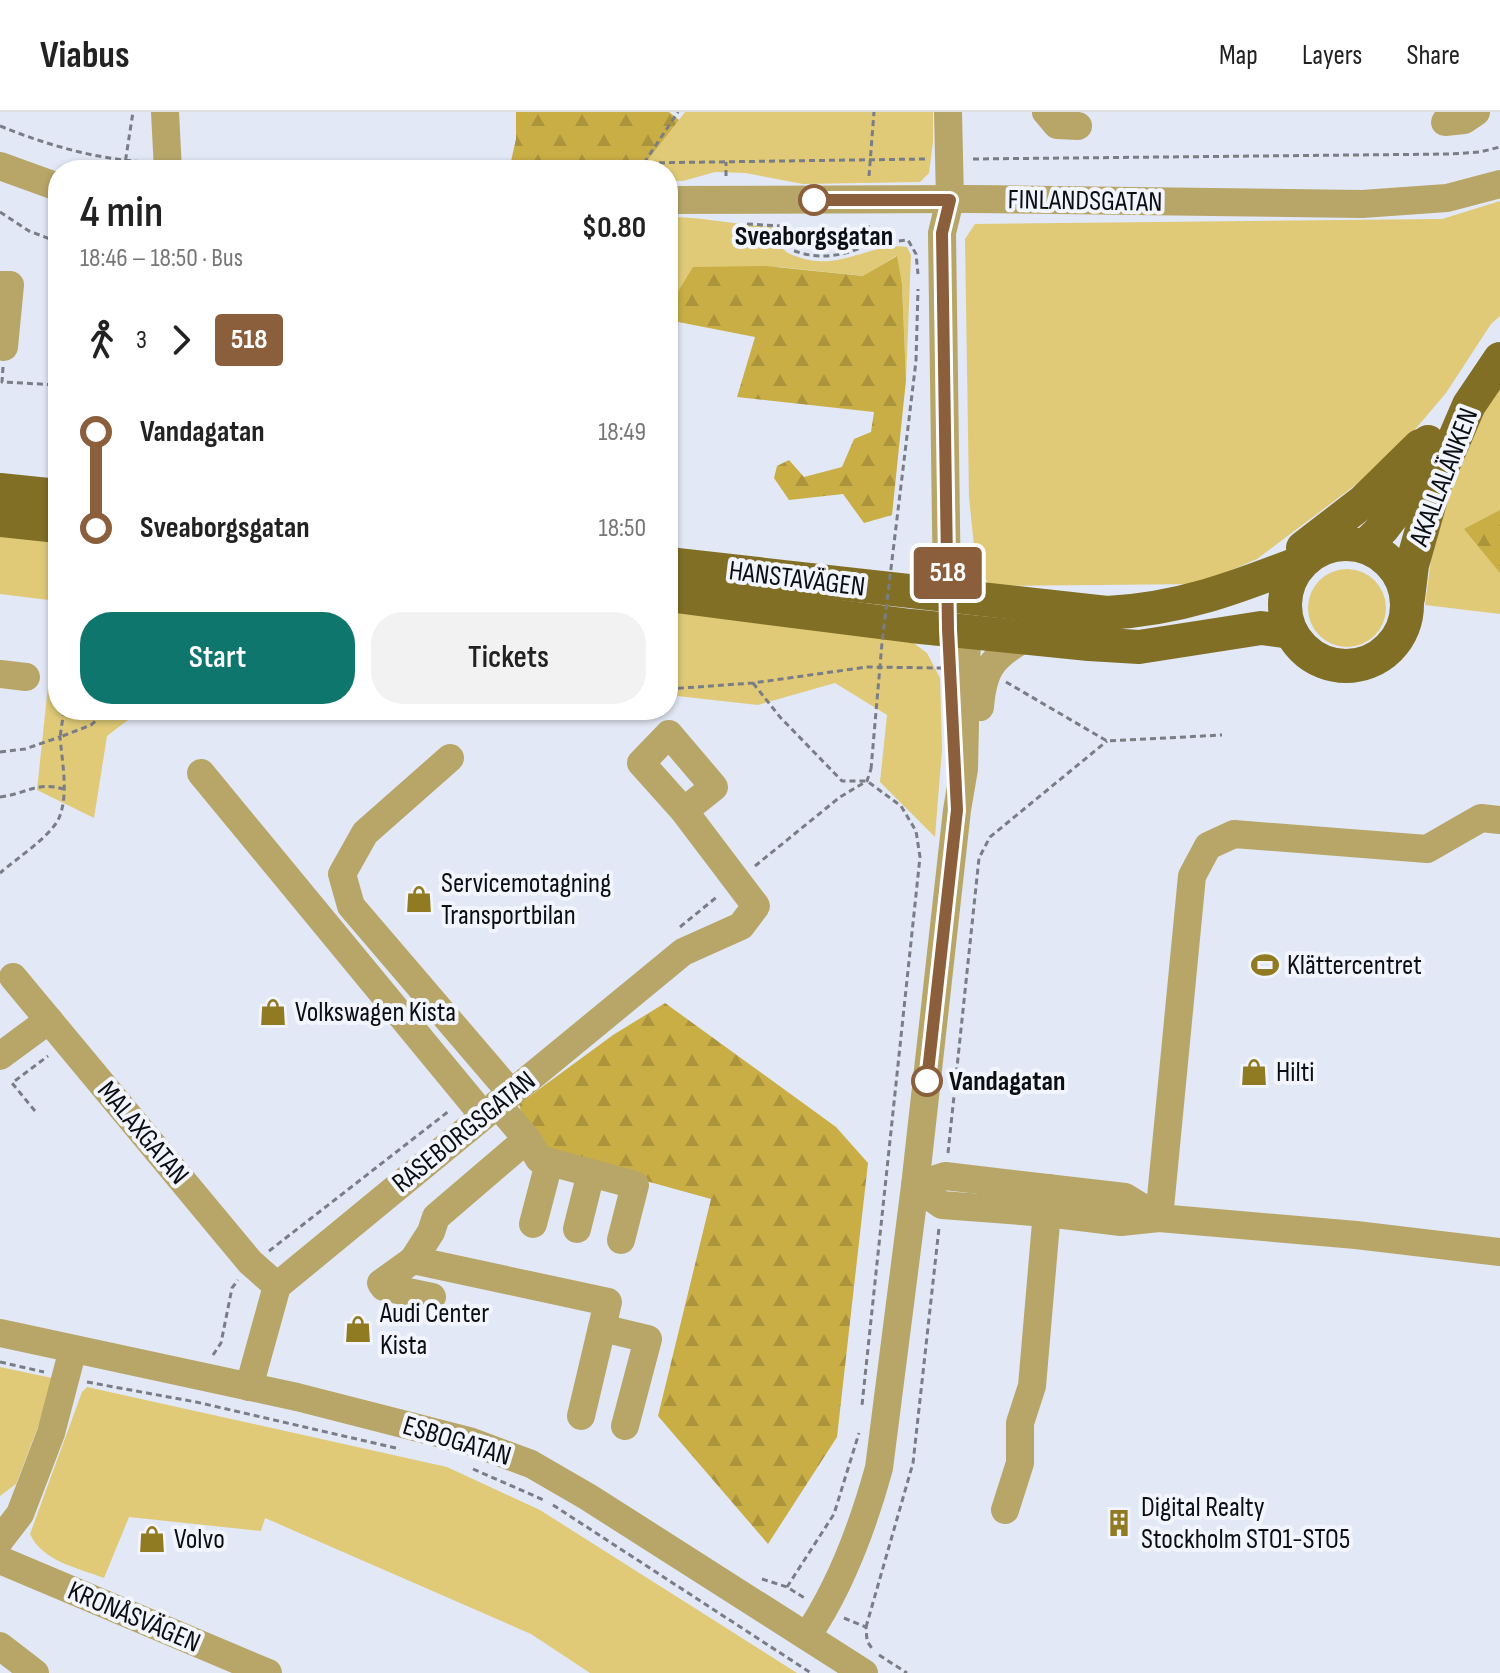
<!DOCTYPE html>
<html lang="en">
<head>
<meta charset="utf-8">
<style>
	body { margin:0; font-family:"Sofia Sans Condensed",sans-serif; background:#f2f2f2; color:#222; height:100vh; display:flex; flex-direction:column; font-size:30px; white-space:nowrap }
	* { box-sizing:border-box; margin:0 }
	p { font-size:26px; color:#767676 }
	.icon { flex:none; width:44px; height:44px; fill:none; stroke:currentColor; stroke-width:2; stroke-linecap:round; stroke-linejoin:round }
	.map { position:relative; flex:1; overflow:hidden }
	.sheet { position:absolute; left:48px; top:48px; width:630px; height:560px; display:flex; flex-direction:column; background:#fff; border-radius:32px; box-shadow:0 2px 6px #0004 }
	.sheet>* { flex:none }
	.badge { padding:0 16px; border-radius:6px; font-size:28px; line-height:52px }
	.map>.badge { position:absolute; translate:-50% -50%; box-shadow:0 0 0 4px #fff }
	.legs { display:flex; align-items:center; gap:12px; height:88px; padding:0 32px; font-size:26px }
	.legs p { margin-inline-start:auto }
	.overview { display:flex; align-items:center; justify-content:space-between; height:136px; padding:0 32px }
	h1 { font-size:44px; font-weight:600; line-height:60px }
	.cta { display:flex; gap:16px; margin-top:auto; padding:16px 32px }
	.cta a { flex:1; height:92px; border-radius:32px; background:#0f766e; color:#fff; font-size:32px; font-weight:600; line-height:92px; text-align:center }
	.cta a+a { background:#f2f2f2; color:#222 }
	ul { padding:0 32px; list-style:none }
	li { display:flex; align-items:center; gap:28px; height:96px; font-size:30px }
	li i { display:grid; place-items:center; width:12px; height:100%; margin:0 10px; background:currentColor }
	li i::after { content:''; width:20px; height:20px; margin:-10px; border:6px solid; border-radius:50%; background:#fff }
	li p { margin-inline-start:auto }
	li:first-child i { background:linear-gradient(#0000 50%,currentColor 0) }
	li:last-child i { background:linear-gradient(currentColor 50%,#0000 0) }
	header { display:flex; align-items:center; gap:48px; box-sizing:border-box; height:112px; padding:0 40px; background:#fff; border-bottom:2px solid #e0e0e0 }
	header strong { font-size:38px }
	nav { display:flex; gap:44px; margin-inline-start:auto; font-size:28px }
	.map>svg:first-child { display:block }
</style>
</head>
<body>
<header>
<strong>Viabus</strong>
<nav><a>Map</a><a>Layers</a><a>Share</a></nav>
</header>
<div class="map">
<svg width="1500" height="1561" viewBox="0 0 1500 1561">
	<defs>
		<pattern id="forest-firs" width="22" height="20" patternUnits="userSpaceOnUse" patternTransform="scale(2)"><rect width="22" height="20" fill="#c9ae46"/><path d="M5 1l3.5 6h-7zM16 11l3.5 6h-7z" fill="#ab943c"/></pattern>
	</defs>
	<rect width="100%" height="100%" fill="#e2e8f5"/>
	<g fill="#e0ca78">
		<polygon points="685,0 933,0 933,30 929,61 920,70 803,72 745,61 715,60 683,69 668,68 668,58 640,58"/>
		<polygon points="1500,89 1500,204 1491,212 1446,281 1390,347 1257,447 1199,472 990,474 976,454 969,385 965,127 975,112 1442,107"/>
		<path d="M668,105C705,105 736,113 774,115C776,120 777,127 780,133C785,141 792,143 801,146C841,159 874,129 907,135L911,143L906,268L902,172L896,144L864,164L779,155L668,196Z"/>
		<polygon points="1500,269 1500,502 1425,493 1436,410 1471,320"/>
		<polygon points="0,423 58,429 58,598 141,598 107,624 94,706 37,678 57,489 0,482"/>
		<circle cx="1347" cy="496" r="39"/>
		<polygon points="668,498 904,524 927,541 940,566 942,637 935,725 880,670 887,603 835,571 758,593 668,583"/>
		<polygon points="0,1255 52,1266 48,1289 16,1372 0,1384"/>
		<path d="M87,1275L447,1355L540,1398L797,1561H590L531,1522L265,1406L261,1419L129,1405L104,1466C78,1456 42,1449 30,1422L82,1280Z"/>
	</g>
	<g fill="url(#forest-firs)">
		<polygon points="516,0 669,0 679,8 640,58 509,58 516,27"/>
		<polygon points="897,144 902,172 906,268 892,403 864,411 843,382 789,388 774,366 777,354 789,348 804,365 842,355 854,327 871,320 874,300 737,285 755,225 668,208 668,196 693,155 766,154 863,164"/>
		<polygon points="1500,398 1500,461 1464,417"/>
		<polygon points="665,891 836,1015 868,1051 837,1325 768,1432 658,1304 711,1087 545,1041 523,1008 519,992 613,923"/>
	</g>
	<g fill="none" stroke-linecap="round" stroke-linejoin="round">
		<g stroke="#797d86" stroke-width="3" stroke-dasharray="6 4" stroke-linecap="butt">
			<path d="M0,14C47,33 95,47 146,50"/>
			<polyline points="973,47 1450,42 1480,40 1500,35"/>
			<polyline points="189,50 639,51 925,47"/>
			<polyline points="644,51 678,0"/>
			<polyline points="124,58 133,0"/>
			<polyline points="726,64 726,50"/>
			<polyline points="869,64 874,0"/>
			<polyline points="0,100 29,119 58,130"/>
			<polyline points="747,112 781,114"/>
			<path d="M782,112L792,138C817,148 844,145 868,132"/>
			<polyline points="868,113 868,132 908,128 916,142 918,162"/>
			<polyline points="916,249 918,177"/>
			<polyline points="3,255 2,270 58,273"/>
			<polyline points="1006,570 1107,629 1222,623"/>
			<polyline points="753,571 780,605 842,669 867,669 901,694 916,719 920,745 862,1293"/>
			<polyline points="668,577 753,571 867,555 942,556"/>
			<polyline points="64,598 60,625 91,613 108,598"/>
			<path d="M0,640L25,637L60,625C62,649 69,683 59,706C51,724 16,747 0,761"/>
			<path d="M0,685C26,682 37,669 63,677"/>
			<polyline points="755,754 840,685 867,669 871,657"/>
			<polyline points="680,815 718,784"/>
			<polyline points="35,999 12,971 48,944"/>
			<polyline points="948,1041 979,746 990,725 1107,629"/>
			<polyline points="269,1139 449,999"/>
			<polyline points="213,1243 221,1231 232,1176 238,1168"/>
			<polyline points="0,1250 44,1260"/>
			<polyline points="87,1270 196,1290 400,1337"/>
			<polyline points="473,1357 546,1389"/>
			<polyline points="553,1393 811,1561"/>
			<polyline points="762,1467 787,1475 806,1487"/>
			<polyline points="787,1475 834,1402 859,1321"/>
			<polyline points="844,1506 866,1515 867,1529 873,1538"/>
			<polyline points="866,1515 913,1351 939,1116"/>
			<polyline points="879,1543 907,1561"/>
		</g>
		<g stroke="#b7a668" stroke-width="28">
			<polyline points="165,0 168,58"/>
			<polyline points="1046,0 1057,13 1078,14"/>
			<polyline points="1445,10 1464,8 1476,0"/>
			<polyline points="0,54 58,75"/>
			<polyline points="668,88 972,87 1362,92 1447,86 1500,72"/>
			<polyline points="0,173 10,173 4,235"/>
			<polyline points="947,484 942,121 950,88 948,0"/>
			<polyline points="0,562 26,565"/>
			<path d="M980,595C983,557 992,545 1025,526"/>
			<polyline points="450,646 365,721 342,762 351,794 511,981"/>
			<polyline points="201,661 483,1003"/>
			<polyline points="13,865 250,1150 277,1174"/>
			<polyline points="0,944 49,908"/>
			<polyline points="497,992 527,1027 436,1105 431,1120 413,1148 608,1190 581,1304"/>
			<polyline points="527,1027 539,1047 635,1073 621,1128"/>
			<polyline points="915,1074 942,1093 1047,1101 1121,1110 1159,1106 1356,1123 1500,1140"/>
			<polyline points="915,1074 945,1064 1125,1085 1159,1106"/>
			<polyline points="1159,1106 1192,764 1208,734 1234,722 1427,737 1481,706 1500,708"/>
			<polyline points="533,1112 549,1051"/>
			<polyline points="577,1117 591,1061"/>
			<polyline points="413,1148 381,1171 384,1175 432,1185"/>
			<polyline points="602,1216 648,1227 625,1314"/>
			<polyline points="0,1221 297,1285 469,1329 531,1352 588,1385 864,1561"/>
			<polyline points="249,1275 277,1174 683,840 741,814 756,794 684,699 714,675 669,622 641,651 684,699"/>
			<polyline points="1005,1398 1020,1351 1020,1311 1032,1274 1049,1076"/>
			<polyline points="0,1428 20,1402 51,1321 73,1237"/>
			<polyline points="0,1448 268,1561"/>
			<path d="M807,1524C841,1474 863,1414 879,1356L915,1074L957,698L964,657L967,519"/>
			<polyline points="0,1534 35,1561"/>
		</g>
		<g stroke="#816f25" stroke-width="34">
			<polyline points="0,378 58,384"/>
			<polyline points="0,408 58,414"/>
			<circle cx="1346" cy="493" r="61"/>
			<path d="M1364,434C1398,408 1412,368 1428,330"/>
			<polyline points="1303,436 1364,389 1420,334"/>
			<path d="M668,452L1107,501C1180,497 1235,476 1302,450"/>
			<polyline points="668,483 911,514 1089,532 1139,535 1261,516 1291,520"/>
			<polyline points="1408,486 1412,453 1435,372 1469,293 1500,247"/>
		</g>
		<polyline stroke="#797d86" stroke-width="3" stroke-dasharray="6 4" stroke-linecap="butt" points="871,657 882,531 916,249"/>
	</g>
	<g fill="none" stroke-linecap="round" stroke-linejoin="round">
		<g stroke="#fff" stroke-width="18">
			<polyline id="line-1" points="814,88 950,88 942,121 948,517 957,698 927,969"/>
		</g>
		<use href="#line-1" stroke="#8b5e3c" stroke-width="12"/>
	</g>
	<defs>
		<g id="shop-bare" transform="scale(2.16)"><path d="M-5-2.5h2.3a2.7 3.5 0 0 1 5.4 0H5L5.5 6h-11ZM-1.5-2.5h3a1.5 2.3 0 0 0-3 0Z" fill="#917b22" stroke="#f2f5fd" stroke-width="2.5" paint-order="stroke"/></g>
		<g id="stadium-bare" transform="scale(2.16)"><path d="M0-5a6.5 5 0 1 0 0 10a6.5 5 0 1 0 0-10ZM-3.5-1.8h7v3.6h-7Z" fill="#917b22" stroke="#f2f5fd" stroke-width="2.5" paint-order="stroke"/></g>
		<g id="building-bare" transform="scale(2.16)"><path d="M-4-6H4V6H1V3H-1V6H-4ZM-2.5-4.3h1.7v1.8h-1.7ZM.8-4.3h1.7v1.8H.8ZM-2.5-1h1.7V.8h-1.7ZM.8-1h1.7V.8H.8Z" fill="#917b22" stroke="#f2f5fd" stroke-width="2.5" paint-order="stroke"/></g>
	</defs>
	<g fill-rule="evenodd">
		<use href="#shop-bare" x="419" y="787"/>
		<use href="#stadium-bare" x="1265" y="853"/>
		<use href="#shop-bare" x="273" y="900"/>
		<use href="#shop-bare" x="1254" y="960"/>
		<use href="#shop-bare" x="358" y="1217"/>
		<use href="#building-bare" x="1119" y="1411"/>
		<use href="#shop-bare" x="152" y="1427"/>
	</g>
	<g fill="#fff" stroke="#8b5e3c" stroke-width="4">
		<circle cx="814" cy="88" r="14"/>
		<circle cx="927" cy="969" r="14"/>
	</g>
	<g text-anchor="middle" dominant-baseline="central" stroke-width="8" stroke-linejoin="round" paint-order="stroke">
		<g font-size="28" fill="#0c0e12" stroke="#f2f5fd">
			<text transform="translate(1085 89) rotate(1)">FINLANDSGATAN</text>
			<text transform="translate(1444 365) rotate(-69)">AKALLALÄNKEN</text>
			<text transform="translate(797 467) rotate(7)">HANSTAVÄGEN</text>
			<text transform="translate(464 1020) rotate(-39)">RASEBORGSGATAN</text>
			<text transform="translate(143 1021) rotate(50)">MALAXGATAN</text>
			<text transform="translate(457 1329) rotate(17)">ESBOGATAN</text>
			<text transform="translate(134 1505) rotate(23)">KRONÅSVÄGEN</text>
		</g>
		<g font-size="28" font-weight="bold" fill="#0c0e12" stroke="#f2f5fd">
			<text x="814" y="124">Sveaborgsgatan</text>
			<text x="949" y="969" text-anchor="start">Vandagatan</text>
		</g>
		<g font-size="28" fill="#0c0e12" stroke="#f2f5fd" text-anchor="start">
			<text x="441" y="771">Servicemotagning<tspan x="441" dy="32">Transportbilan</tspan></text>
			<text x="1287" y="853">Klättercentret</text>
			<text x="295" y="900">Volkswagen Kista</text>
			<text x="1276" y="960">Hilti</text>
			<text x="380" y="1201">Audi Center<tspan x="380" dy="32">Kista</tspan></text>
			<text x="1141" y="1395">Digital Realty<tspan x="1141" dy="32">Stockholm STO1-STO5</tspan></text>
			<text x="174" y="1427">Volvo</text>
		</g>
	</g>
</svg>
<b class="badge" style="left:948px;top:461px;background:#8b5e3c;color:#fff">518</b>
<section class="sheet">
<div class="overview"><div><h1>4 min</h1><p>18:46 – 18:50 · Bus</p></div><b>$0.80</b></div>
<div class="legs"><svg class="icon" aria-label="walk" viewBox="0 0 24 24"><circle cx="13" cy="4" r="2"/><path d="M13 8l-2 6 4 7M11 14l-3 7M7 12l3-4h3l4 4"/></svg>3<svg class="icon" aria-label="forward" viewBox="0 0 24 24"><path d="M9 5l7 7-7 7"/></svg><b class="badge" style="background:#8b5e3c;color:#fff">518</b></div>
<ul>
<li><i style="color:#8b5e3c"></i><b>Vandagatan</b><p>18:49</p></li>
<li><i style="color:#8b5e3c"></i><b>Sveaborgsgatan</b><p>18:50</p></li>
</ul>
<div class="cta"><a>Start</a><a>Tickets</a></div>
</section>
</div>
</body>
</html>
